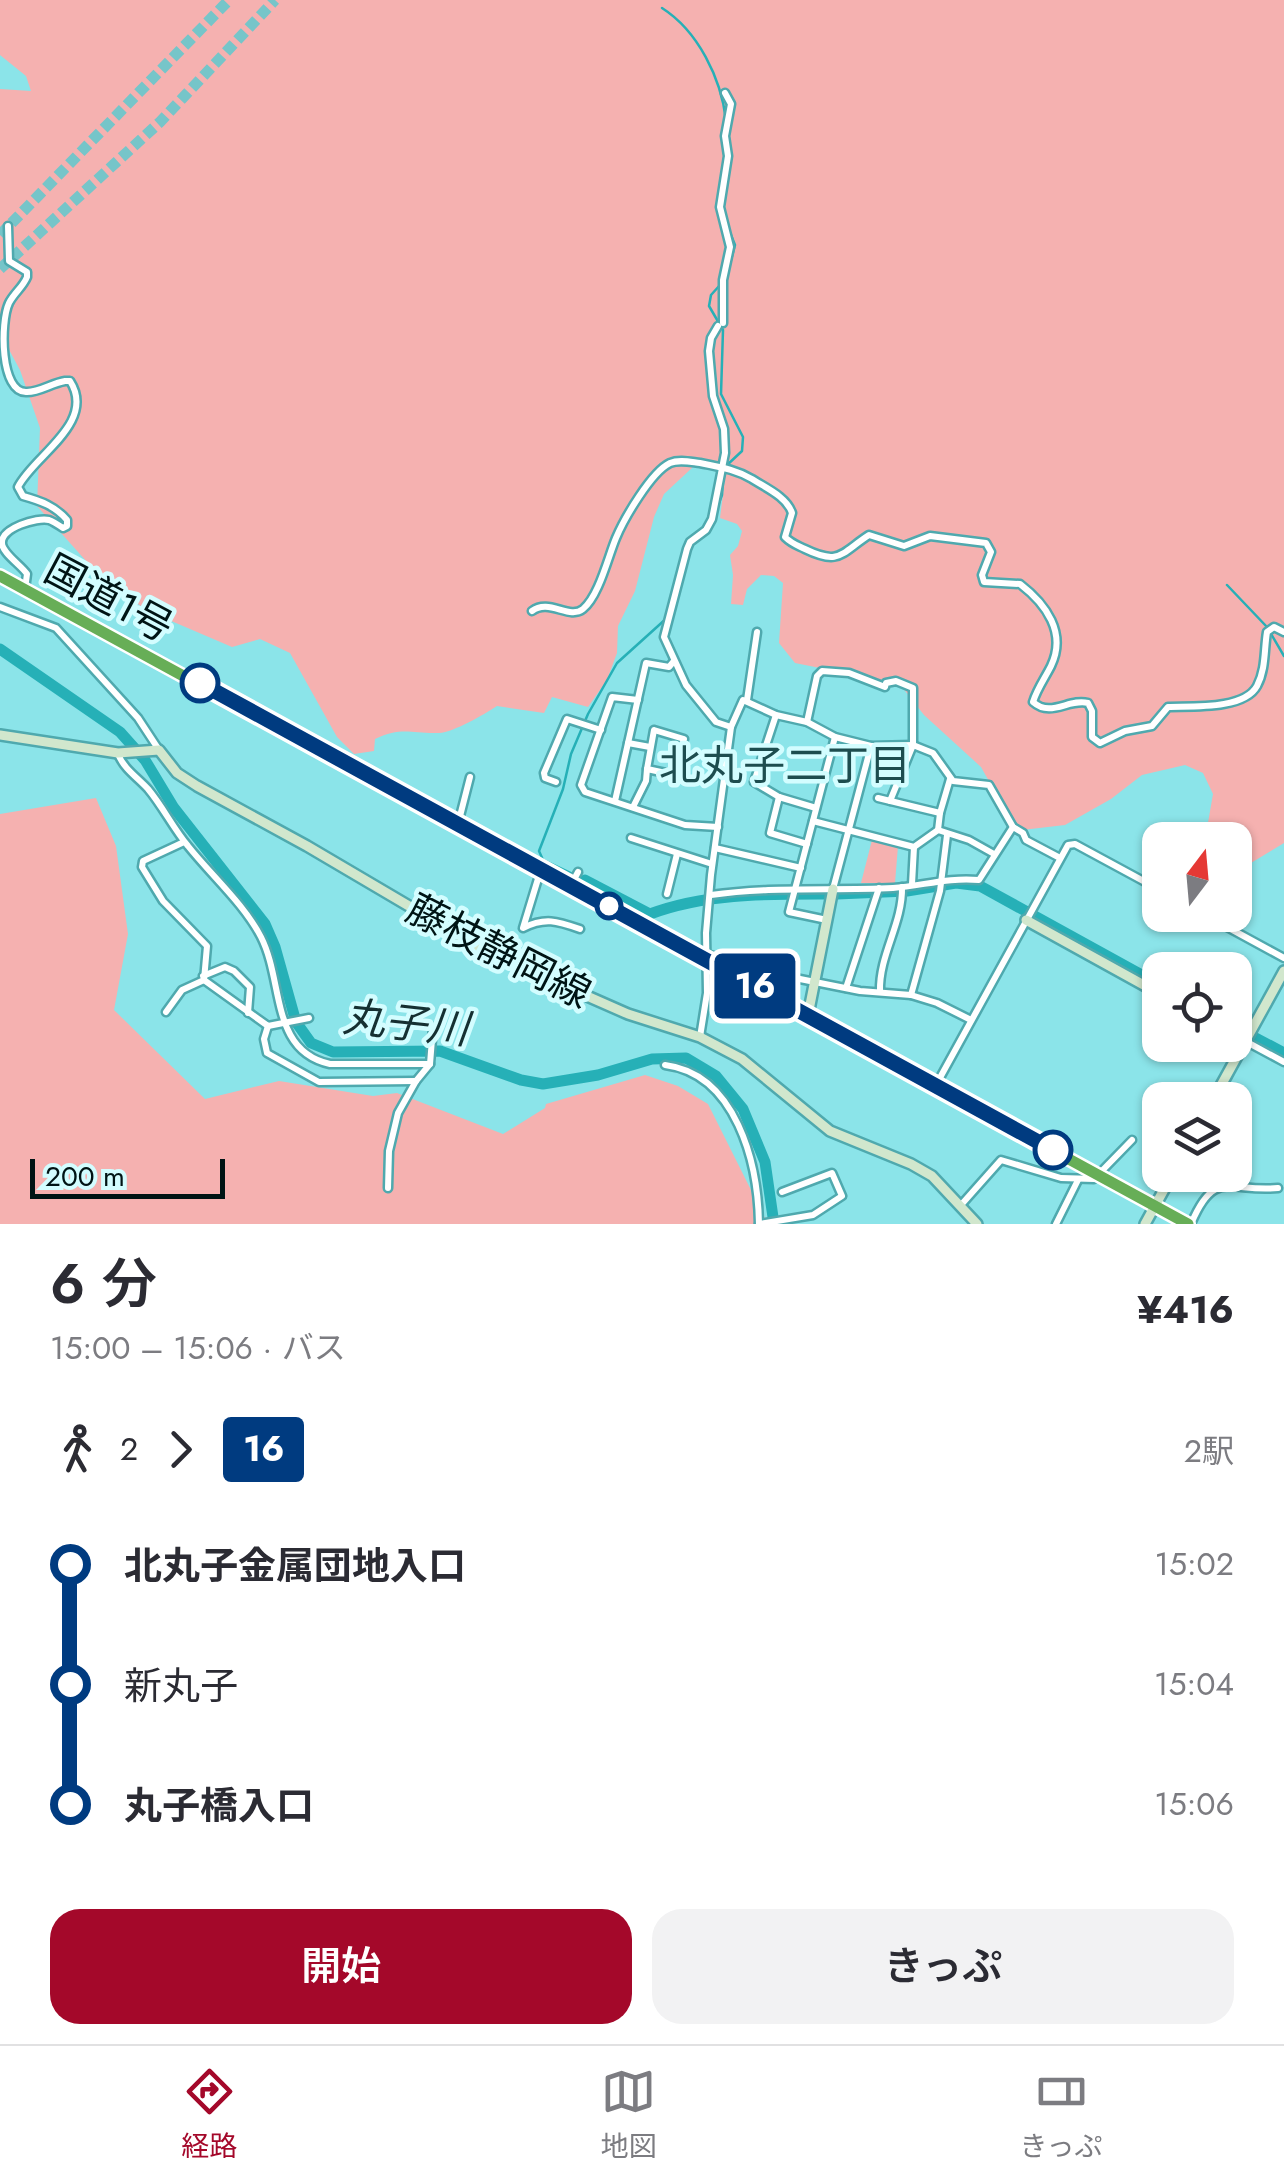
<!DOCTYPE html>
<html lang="ja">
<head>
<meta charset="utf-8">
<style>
	body { margin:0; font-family:Jost,"Noto Sans JP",sans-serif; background:#f2f2f3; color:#2b2b33; height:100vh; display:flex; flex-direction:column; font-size:38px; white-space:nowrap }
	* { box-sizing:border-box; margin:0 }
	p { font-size:32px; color:#7c7c81 }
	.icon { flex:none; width:55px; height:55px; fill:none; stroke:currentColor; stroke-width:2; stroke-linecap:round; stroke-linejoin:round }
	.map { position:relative; height:1224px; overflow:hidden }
	.drawer { display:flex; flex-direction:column; background:#fff; flex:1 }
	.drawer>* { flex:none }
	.badge { padding:0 20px; border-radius:8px; font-size:35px; line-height:65px }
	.needle { width:65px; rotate:16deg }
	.controls { position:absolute; left:1142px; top:822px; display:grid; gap:20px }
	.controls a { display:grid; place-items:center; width:110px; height:110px; border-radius:20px; background:#fff; box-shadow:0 2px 8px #0004; font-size:50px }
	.scale { position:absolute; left:30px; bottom:25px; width:195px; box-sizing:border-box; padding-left:10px; border:5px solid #001415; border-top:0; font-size:28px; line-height:35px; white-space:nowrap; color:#001415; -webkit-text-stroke:8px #d3fdff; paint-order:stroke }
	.map>.badge { position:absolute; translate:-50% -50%; box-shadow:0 0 0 5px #fff }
	.legs { display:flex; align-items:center; gap:15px; height:110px; padding:0 50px; font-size:32px }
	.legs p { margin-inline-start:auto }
	.summary { display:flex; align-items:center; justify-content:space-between; height:170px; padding:0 50px }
	h1 { font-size:55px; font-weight:600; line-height:75px }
	.primary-button { display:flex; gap:20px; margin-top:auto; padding:20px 50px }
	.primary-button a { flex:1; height:115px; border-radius:30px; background:#a4082a; color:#fff; font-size:40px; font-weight:600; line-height:115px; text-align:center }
	.primary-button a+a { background:#f2f2f3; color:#2b2b33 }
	ul { padding:0 50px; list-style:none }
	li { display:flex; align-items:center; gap:35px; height:120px; font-size:38px }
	li i { display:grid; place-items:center; width:15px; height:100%; margin:0 12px; background:currentColor }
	li i::after { content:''; width:25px; height:25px; margin:-12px; border:8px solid; border-radius:50%; background:#fff }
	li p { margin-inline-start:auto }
	li:first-child i { background:linear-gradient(#0000 50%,currentColor 0) }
	li:last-child i { background:linear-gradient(currentColor 50%,#0000 0) }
	.dock { display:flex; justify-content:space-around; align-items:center; height:140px; border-top:2px solid #e1e1e2; background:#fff; font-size:28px; color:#7c7c81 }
	.dock a { display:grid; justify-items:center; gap:5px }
	.dock .active { color:#a4082a }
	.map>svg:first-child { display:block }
</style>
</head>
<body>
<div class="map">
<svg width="1284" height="1224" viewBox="0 0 1284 1224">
	<rect width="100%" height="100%" fill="#8be4e9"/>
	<g fill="#f5b1b0">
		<path d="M0,0H1284V843L1246,866L1235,868V840H1205L1213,794L1203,773L1185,765L1142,775L1111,799L1065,825L1022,830L1007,813L981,767L924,715L895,678L880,681L847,668H820L795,663L779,643L783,583L774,576L761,575L747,589L743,605L731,604L733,575L730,555L738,546L742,531L737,524L720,518L725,478L714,469L693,467L664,494L654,517L635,591L618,626L617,653L607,680L588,707L552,697L544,713L497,706C483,715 454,732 439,733C412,734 402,726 375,739L374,751L354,754L337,737L290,653L260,639L232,647L148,611L103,580L37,506L40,428L20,370L0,333V89L31,91L26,76L0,55Z"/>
		<polygon points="96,798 116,846 128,934 114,1010 205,1099 279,1081 373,1096 397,1093 503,1134 545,1108 546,1104 645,1075 678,1086 708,1104 768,1224 0,1224 0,814"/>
		<polygon points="872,840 898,846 895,883 861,883"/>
	</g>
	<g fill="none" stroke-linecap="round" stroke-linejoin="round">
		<g stroke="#26b0b7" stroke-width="2.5">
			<path d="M662,8C698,31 721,78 726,120"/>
			<polyline points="727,275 735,245 729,230"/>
			<polyline points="720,285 711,295 709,306 723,330 721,394 743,437 742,451 726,466"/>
			<polyline points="708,532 722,495 723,478"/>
			<polyline points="1227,585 1267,627 1284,656"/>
			<polyline points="585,880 543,860 539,851 563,789 571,754 588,714 617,663 668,617"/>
		</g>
		<g stroke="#26b0b7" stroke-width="11">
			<polyline points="0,649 120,732 145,760 174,808 265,924 275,947 296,1022 311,1043 333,1052 440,1051 521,1080 543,1084 598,1075 652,1059 686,1058 716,1076 743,1109 765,1162 774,1224"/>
			<path d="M585,880L650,914C706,893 768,894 827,894"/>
			<polyline points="837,894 907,891 956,883 980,886 1160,985"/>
			<polyline points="1235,1027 1284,1053"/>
		</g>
		<g stroke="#76c5c9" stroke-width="11" stroke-dasharray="11 5.5" stroke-linecap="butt">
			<polyline points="0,235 229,0"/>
			<polyline points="0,269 160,122 275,0"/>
		</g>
		<g stroke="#4fa9ae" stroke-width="11">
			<g id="street">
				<path d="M8,226L9,261L27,272V277C23,287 14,293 9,303C0,322 0,394 27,392C40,392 52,383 65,381H70C97,423 33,456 18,487L23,496C41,501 55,506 67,520V526L63,528C60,526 52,521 49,520C37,517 1,528 2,543C2,553 21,565 27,574L25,589"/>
				<polyline points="723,323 723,280 730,247 720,207 728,156 725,136 731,104 725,93"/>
				<polyline points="718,326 711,338 709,351 713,396 724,429 725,453 712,519 706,530 690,542 687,549 664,637 686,685 716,722 731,727"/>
				<polyline points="0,607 56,628 138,718 159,750"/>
				<path d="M532,611C549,598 569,620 583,609C599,596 608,557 616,538C624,519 651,472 670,463C679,459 691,462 700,463C719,467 735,469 752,479C766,488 787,497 792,513L785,537C792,544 797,545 805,549C840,566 841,553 869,535L904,546L930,536L986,543L991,552L982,575L984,582L1020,584C1046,604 1067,633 1051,666C1045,678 1037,689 1033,702C1051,718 1069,698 1088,703L1092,711V737L1100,743L1125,731L1152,726L1168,707C1190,706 1244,710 1257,686C1266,669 1264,650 1267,632L1274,627L1284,632"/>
				<polyline points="638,700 612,697 581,785 585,792 685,825 718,827"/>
				<polyline points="747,700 757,632"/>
				<polyline points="776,715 754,782 779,797 816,808"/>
				<polyline points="807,722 817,676 822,671 849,673 885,687 886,683 896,681 913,688 913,745 890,801"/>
				<polygon points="654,730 684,739 675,775 647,769"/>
				<polyline points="628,743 650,747"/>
				<path d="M118,754C124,769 137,777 148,789C163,807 173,828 188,846C211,875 244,904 261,937C284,982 270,1051 330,1064H430"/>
				<polyline points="950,779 940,813 938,830 969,840 994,854"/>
				<polyline points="556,782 545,778 544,773 567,719 601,730"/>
				<polyline points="779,797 770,833 807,844"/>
				<polyline points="878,798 940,813"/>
				<polyline points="615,801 646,663 669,667 674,661"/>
				<polyline points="633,807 646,781 647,769"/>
				<polyline points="813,821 914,847 938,830"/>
				<polyline points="458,824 470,777"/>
				<polyline points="631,838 712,864"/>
				<polyline points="184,842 143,861 142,867 163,901 207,946 204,980 268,1026 309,1018"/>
				<polyline points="715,848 801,868"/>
				<path d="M541,869L523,928C545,917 557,921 580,929"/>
				<polyline points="912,884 914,847"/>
				<polyline points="571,885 578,872"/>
				<polyline points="833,889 871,746"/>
				<polyline points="667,894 677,854"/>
				<path d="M711,895C771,886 831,891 893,888C922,886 948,877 979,880L1013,827"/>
				<polyline points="1205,915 1284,958"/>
				<polyline points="827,920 789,912 835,737"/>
				<polyline points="707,954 770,973 860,991 911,995 937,1003 971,1020"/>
				<polyline points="203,976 225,967 234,971 250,987 248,1013"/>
				<polyline points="846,988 879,888"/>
				<path d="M880,991C879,955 903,923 902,887"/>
				<polyline points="911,995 940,891 947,835"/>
				<polyline points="166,1012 182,990 204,980"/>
				<polyline points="268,1026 264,1039 267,1053 319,1082 416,1081"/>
				<polyline points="700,1037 707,993 706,933 711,875 731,727 743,700 776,715 807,722 835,737 871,746 913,745 933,753 953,781 989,785 1013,827 1023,833 1026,840 1060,858"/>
				<polyline points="1245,1041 1284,1062"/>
				<path d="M665,1065C736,1074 758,1163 759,1224"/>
				<polyline points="936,1085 1068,845 1075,844 1160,890"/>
				<polyline points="388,1188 389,1151 398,1113 416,1081 430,1064 433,1027"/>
				<polyline points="961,1205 1001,1160 1061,1178 1094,1179 1132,1140"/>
				<polyline points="759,1224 813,1215 842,1196 832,1173 782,1192"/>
				<polyline points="1056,1224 1078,1180"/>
				<path d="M1191,1224C1215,1167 1230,1193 1278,1188"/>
			</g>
		</g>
		<g stroke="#4fa9ae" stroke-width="14">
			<g id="secondary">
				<polyline points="0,735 118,753 159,750 177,773 197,786 307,846 487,952 628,1014 700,1037 742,1059 830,1131 911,1164 932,1176 977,1224"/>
				<polyline points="1026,920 1160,994"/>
				<polyline points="808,1015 833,889"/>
				<polyline points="1213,1100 1284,971"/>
				<polyline points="1145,1224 1172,1175"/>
			</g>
		</g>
		<g stroke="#fff" stroke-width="16">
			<polyline id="highway" points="0,576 1188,1224"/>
		</g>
		<use href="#street" stroke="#fff" stroke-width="6"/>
		<use href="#secondary" stroke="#d1e7cd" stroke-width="9"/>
		<use href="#highway" stroke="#67ae57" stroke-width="11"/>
	</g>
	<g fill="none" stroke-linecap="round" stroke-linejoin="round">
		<g stroke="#fff" stroke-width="22">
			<polyline id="line-1" points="200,683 1053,1150"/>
		</g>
		<use href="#line-1" stroke="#003b80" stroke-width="15"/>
	</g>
	<g fill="#fff" stroke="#003b80" stroke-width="5">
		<circle cx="200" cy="683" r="18"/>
		<circle cx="609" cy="906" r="12"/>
		<circle cx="1053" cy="1150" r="18"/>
	</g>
	<g text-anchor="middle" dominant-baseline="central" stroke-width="9" stroke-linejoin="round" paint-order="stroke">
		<g font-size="40" fill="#001415" stroke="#d3fdff">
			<text transform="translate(109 598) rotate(28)">国道1号</text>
			<text transform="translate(499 951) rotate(27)">藤枝静岡線</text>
		</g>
		<g font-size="42" fill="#1d4d4f" stroke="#d3fdff">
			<text x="785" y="765">北丸子二丁目</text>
		</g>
		<g font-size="42" font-style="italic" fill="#153032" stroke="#d3fdff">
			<text transform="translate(406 1023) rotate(6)">丸子川</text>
		</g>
	</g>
</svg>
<div class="controls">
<a><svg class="needle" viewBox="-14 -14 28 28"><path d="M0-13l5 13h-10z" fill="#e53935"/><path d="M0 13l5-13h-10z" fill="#7c7c81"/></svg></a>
<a><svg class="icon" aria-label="locate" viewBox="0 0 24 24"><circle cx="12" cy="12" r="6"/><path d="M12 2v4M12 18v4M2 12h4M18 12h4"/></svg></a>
<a><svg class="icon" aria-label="layers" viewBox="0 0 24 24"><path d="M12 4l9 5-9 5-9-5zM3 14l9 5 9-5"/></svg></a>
</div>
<div class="scale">200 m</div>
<b class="badge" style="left:755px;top:986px;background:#003b80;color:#fff">16</b>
</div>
<section class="drawer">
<div class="summary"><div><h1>6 分</h1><p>15:00 – 15:06 · バス</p></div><b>¥416</b></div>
<div class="legs"><svg class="icon" aria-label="walk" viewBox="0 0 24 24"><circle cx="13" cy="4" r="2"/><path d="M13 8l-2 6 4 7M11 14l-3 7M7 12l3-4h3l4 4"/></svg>2<svg class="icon" aria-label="forward" viewBox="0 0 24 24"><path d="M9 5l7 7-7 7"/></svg><b class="badge" style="background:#003b80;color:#fff">16</b><p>2駅</p></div>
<ul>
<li><i style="color:#003b80"></i><b>北丸子金属団地入口</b><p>15:02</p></li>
<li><i style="color:#003b80"></i><span>新丸子</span><p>15:04</p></li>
<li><i style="color:#003b80"></i><b>丸子橋入口</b><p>15:06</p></li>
</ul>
<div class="primary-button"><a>開始</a><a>きっぷ</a></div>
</section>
<nav class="dock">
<a class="active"><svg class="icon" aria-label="directions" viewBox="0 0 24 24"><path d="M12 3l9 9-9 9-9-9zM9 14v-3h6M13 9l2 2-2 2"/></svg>経路</a>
<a><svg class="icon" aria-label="map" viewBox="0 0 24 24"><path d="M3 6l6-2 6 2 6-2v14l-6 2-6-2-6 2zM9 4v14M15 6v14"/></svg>地図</a>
<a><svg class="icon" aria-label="tickets" viewBox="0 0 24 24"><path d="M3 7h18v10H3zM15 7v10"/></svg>きっぷ</a>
</nav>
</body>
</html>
